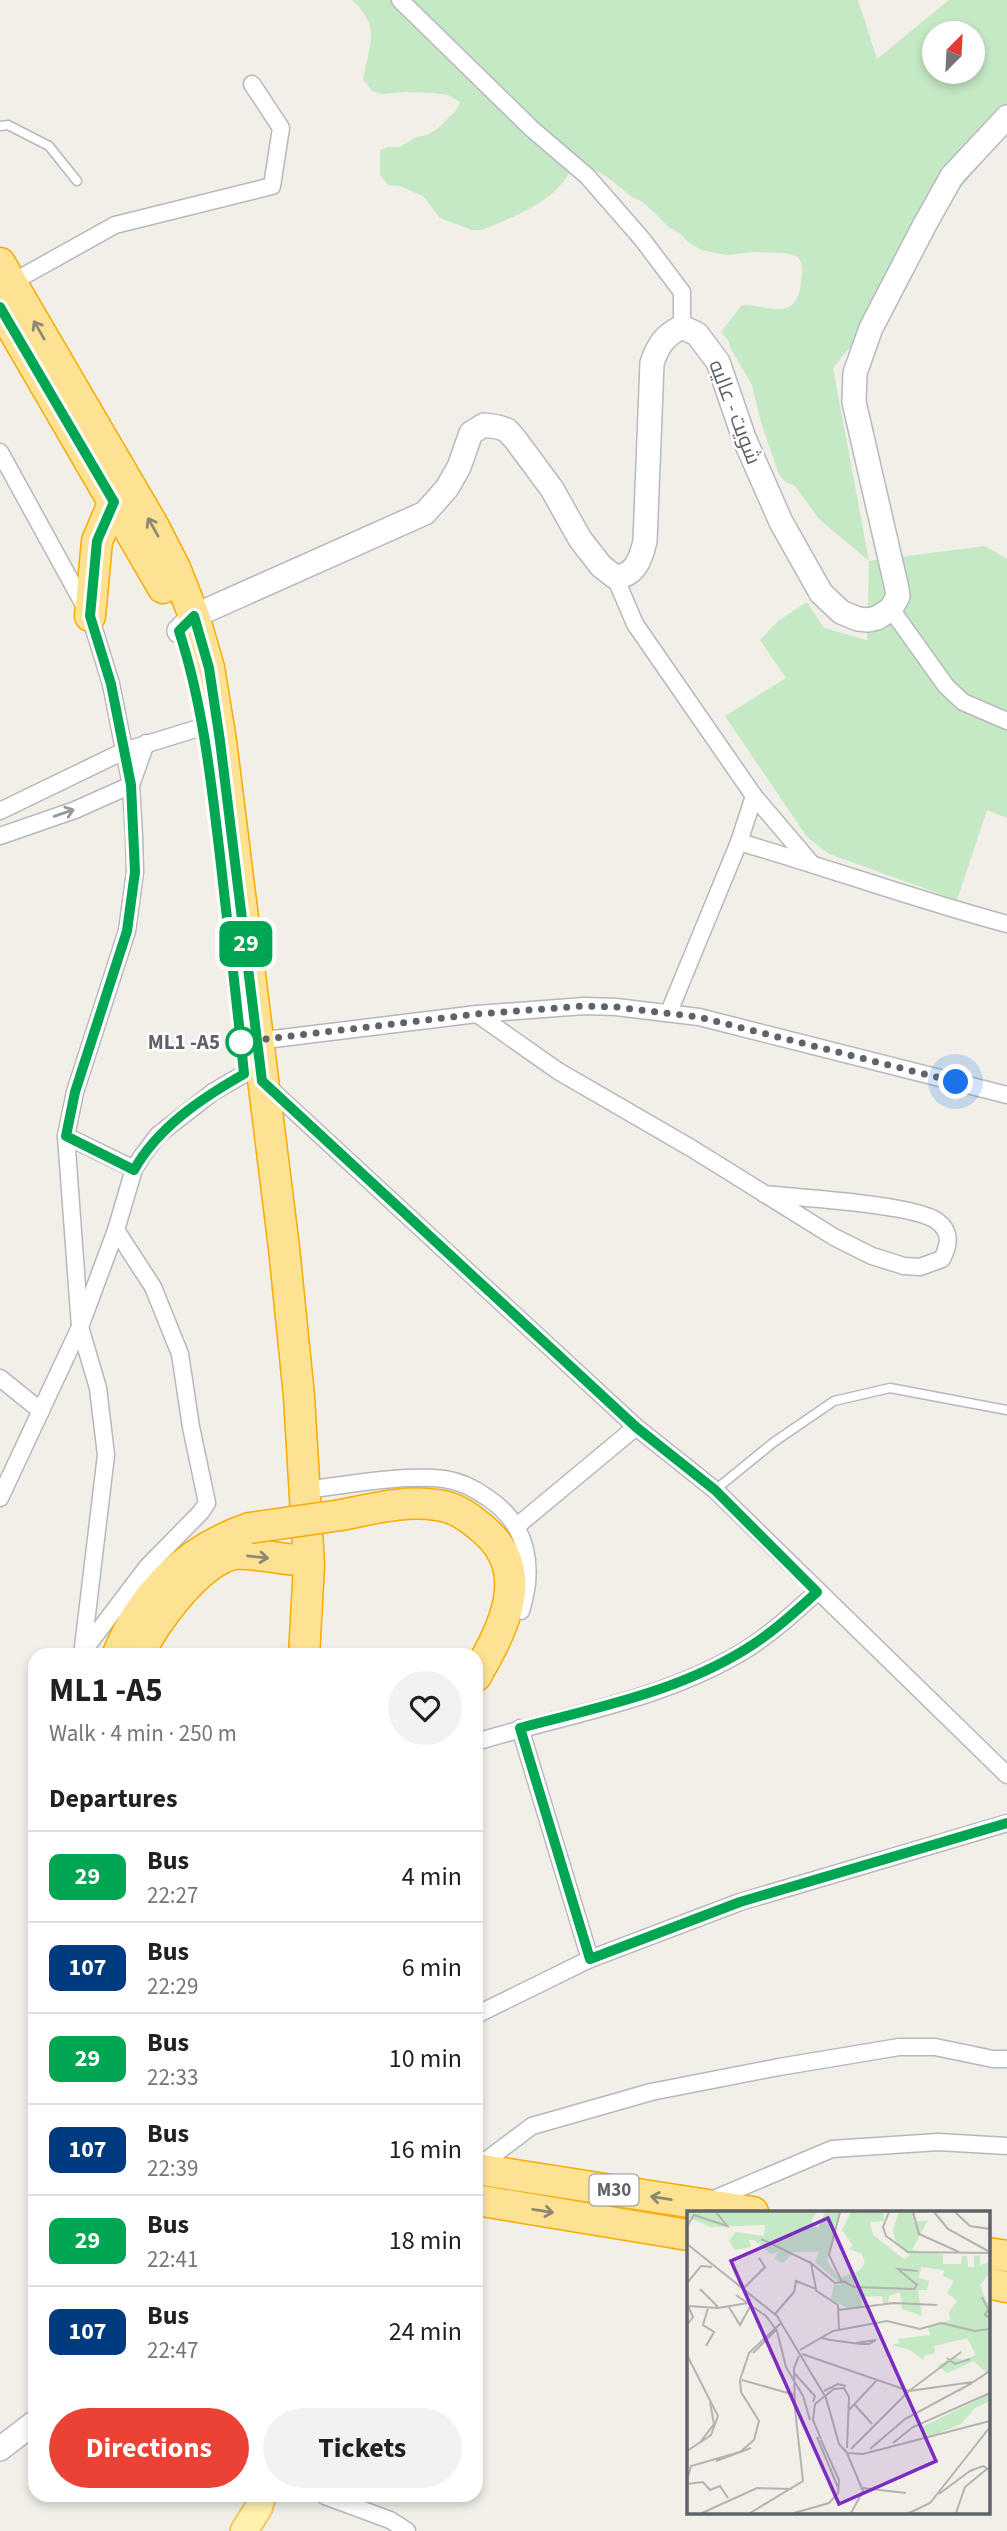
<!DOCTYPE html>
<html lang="en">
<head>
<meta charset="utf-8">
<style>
	body { margin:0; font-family:"Source Sans 3",Cairo,sans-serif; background:#f2f2f2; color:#202124; height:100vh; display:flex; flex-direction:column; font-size:26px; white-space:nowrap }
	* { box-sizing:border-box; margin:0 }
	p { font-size:23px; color:#757577 }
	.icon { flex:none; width:38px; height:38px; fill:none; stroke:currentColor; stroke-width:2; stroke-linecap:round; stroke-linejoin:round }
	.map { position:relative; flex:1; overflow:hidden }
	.details { position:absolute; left:28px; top:1648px; width:455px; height:854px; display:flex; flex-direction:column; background:#fff; border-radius:21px; box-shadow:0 4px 10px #0003 }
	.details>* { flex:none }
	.badge { padding:0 14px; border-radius:10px; font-size:24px; line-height:46px }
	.needle { width:46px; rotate:24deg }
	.buttons { position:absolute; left:922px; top:21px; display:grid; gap:14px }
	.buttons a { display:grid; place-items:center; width:63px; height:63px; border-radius:50%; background:#fff; box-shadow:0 4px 10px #0003; font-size:35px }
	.you { position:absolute; width:35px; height:35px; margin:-18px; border:5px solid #fff; border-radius:50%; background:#1a73e8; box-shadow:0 0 0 10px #1a73e833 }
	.map>.badge { position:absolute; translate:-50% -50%; box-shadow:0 0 0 4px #fff }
	h2 { padding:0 21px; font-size:26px; line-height:63px }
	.round { display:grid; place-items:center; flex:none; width:74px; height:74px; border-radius:37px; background:#f2f2f2 }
	.summary { display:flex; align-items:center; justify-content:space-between; height:119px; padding:0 21px }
	h1 { font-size:33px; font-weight:700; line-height:52px }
	.button { display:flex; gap:14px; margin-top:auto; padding:14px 21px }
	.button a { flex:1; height:80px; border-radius:42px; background:#ea4335; color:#fff; font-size:28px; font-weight:700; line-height:80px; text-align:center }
	.button a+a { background:#f2f2f2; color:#202124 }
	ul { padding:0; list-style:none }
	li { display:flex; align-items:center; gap:21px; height:91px; padding:0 21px; border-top:2px solid #e0e0e0 }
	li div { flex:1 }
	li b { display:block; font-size:26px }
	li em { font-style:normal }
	li .badge { min-width:77px; font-weight:700; text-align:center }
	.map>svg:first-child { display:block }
</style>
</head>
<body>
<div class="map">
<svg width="1007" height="2531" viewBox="0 0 1007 2531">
	<rect width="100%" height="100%" fill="#f1efe8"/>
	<path fill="#c5e8c5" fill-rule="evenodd" d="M352,0H858L877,59L949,0H1007V131L928,228L851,346L833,368L869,561L985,546L1007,559V818L987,810L957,900L829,854L807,837L725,716L786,678L760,640L778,621L807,602L824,628L867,640L869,561L819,519L795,486L786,482L779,475L760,419L752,385L731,349L728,340L721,332L742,305C768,304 795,324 801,284C802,273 804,267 798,257L786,253L755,252L726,255L701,250L688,242L680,233L670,228L643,202L632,197L606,176L583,165L572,168C556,202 515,216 482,230H472L440,218L423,196L400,186L388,185L380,175V150L389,147H400L416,137L427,135L437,129L455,112L460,102L448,95L433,93L406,92L383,94L372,91L363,79C369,45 382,27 352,0ZM934,33H973V72H934Z"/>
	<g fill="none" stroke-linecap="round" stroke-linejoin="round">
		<g stroke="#b5b8bc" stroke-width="11">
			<g id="lane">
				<polyline points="0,126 8,125 49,146 77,181"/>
				<polyline points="715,1490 774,1442 834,1401 890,1388 1007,1410"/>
			</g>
		</g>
		<g stroke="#b5b8bc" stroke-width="19">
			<g id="street">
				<polyline points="400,0 532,129 587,176 642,239 682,292 682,327"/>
				<polyline points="11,283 115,225 272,186 281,128 252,84"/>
				<polyline points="0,452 90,616 111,684 131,785 134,836 135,872 127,931 75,1092 66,1136 80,1327 98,1388 106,1455 82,1656"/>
				<polyline points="615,577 635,624 754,796 739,842 669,1012"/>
				<polyline points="891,609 946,686 963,702 1007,721"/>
				<polyline points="754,796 810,862"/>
				<polyline points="0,811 124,751 202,727"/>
				<polyline points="0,836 75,810 131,785 146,743"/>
				<path d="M739,842C829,868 917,900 1007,924"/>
				<path d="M477,1014L558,1071L691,1148L834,1237L872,1256L904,1266L920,1267L942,1259C949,1245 952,1232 937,1221C914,1204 799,1198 764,1194"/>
				<polyline points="257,1041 477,1014 584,1006 616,1007 699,1017 1007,1095"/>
				<polyline points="266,1085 636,1427 715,1490 1007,1775"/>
				<polyline points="66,1136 134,1169"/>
				<polyline points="0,1378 41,1411"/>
				<path d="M305,1490C346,1485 404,1474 444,1479C460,1481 474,1488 488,1498C528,1525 535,1567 521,1611"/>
				<polyline points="0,1498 80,1327 116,1230 134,1169 142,1156 158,1135 213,1092 244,1074"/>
				<polyline points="517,1526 636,1427"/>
				<polyline points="84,1650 147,1567 201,1512 207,1503 191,1427 180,1354 153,1287 116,1230"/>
				<polyline points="520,1728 590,1959"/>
				<path d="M476,1742C567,1714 665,1700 747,1649C772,1633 795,1612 817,1592"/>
				<polyline points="476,2015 590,1959 740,1902 1007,1823"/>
				<polyline points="476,2168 532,2126 651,2092 779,2067 899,2047 935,2047 993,2059 1007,2059"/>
				<polyline points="709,2201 832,2149 938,2142 1007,2146"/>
				<polyline points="325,2496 390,2520 407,2531"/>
			</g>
		</g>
		<g stroke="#b6babf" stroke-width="26">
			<g id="secondary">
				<path d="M179,631L194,616L425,513L447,488L459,467L471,433L484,425L498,427L507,430L515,439L552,489L580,539L601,566L615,577C635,576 641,559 645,541L652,363C658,345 665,335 682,327L697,334L718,362L744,438L781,522L821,593L841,612L858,619L868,620L877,618L891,609L898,596L897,589L854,402L855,373L871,328L924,226L952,176L1007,117"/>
				<polyline points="0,2449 35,2422"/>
			</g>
		</g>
		<g stroke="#f2c960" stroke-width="30">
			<polyline id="primary" points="244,2531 259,2507 262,2496"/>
		</g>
		<g stroke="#f9ab00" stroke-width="33">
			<g id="highway">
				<polyline points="0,263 153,525 175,568 194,616 209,668 221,741 284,1248 299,1396 309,1565 304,1656"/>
				<polyline points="0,307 163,588"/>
				<polyline points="90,616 97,541 114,501"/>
				<path d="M341,1515C372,1509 405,1500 437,1505C456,1507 470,1518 484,1530C534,1573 502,1630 476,1676"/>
				<path d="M117,1656C141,1595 187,1549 250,1528"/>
				<path d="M139,1656C151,1625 201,1559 235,1554C250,1552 280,1559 296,1560"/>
				<polyline points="476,2169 753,2212"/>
				<polyline points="476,2200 688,2235"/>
				<polyline points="988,2253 1007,2256"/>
				<polyline points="988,2283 1007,2287"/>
			</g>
		</g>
		<use href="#lane" stroke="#fff" stroke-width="8"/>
		<use href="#street" stroke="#fff" stroke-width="16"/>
		<use href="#secondary" stroke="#fff" stroke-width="23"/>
		<use href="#primary" stroke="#fff2af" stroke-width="26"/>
		<use href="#highway" stroke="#fde293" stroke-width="30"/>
		<g stroke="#f9ab00" stroke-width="33" stroke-linecap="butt">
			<polyline id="highway-bridge" points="250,1528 341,1515"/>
		</g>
		<use href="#highway-bridge" stroke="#fde293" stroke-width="30"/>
	</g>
	<defs><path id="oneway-shaft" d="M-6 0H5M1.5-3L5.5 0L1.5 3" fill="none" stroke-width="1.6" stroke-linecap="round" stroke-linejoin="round" transform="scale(1.75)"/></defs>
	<g stroke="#8e8975">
		<use href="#oneway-shaft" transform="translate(39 330) rotate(-120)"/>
		<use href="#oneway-shaft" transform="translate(153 527) rotate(-119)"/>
		<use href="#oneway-shaft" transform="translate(258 1557) rotate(6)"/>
		<use href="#oneway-shaft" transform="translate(661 2198) rotate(-171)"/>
		<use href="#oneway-shaft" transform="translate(543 2211) rotate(9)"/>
	</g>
	<use stroke="#979a9d" href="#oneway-shaft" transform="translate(64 813) rotate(-19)"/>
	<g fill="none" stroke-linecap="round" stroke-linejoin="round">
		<g stroke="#fff" stroke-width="16">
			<path id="line" d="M0,307L114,502L97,541L90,616L111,684L131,785L135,872L127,931L75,1092L66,1136L134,1170C158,1127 202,1098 244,1074C237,1001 228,929 220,856C211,781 203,704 179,631L194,616L209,668L220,741L262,1081L636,1427L715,1490L817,1592C795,1612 772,1633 746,1649C677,1692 598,1707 520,1728L590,1959L740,1902L1007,1823"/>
		</g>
		<use href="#line" stroke="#00a651" stroke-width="10"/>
		<polyline stroke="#5f6368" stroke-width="7" stroke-dasharray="0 12.6" points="241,1042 477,1014 584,1006 616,1007 699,1017 956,1082"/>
	</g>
	<circle fill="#fff" stroke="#00a651" stroke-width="3.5" cx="241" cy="1042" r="14"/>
	<g text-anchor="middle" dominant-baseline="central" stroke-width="5" stroke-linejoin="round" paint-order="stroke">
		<rect fill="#fff" stroke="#8f9295" stroke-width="2" x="589.5" y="2174.5" width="49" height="31" rx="5"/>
		<g font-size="19" font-weight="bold" fill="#5f6368">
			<text x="614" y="2190">M30</text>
		</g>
		<g font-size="21" fill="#5f6368" stroke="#fff">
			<text transform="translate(735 412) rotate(69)">شويت - عاليه</text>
		</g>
		<g font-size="21" font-weight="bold" fill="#5f6368" stroke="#fff" text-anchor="end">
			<text x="220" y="1042">ML1 -A5</text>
		</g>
	</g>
	<g transform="translate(687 2211)">
		<rect width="303" height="303" fill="#f1efe8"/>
		<path d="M0,1H130L124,10L131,18L138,1H152L140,50L152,67L172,60L178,52L175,43L162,38L166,34L155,19L164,1L197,2V10L183,11L186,24L217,48L223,45L209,33L206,19L212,1H228L226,11L241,9L225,39L256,43V53H274L275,45H280L281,56H287V45L293,44V54L303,51V62L293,74L303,99V166L287,150L260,162L250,155L266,146L277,149L289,144L280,127L247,135L248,142L238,144L236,149L223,139L204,134L213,132L211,128L243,124L241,116L263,109L262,101L270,90L260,82L267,70L256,65L257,59L234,56L232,67L242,70L240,79H231L235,105L215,98L213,81L202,85L201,92H196L195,85L174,86L175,96L160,97L144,88L147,73L155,74L128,51L132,41H107L96,52L87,48L92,40L84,43L67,29H62L64,36L48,39L42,30L48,21L77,25L78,14L24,16L0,6ZM303,183V190L288,197L274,213L238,228L235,216Z" fill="#c5e8c5"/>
		<path fill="none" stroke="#b3b3b1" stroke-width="2" d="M202,1L196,16L199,25L221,41L303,42M226,1L232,23L272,41M247,1L261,18L301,40M268,1L283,15L303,18M0,15L7,4L40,15L29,1M74,28L124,52M0,33L90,105L139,187L152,233L160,242L176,243L303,210M156,70L167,76L227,78L230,74L211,58L231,60M0,72L14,55L25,56M57,77L78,56L72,47M13,78L31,96M128,79L151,94L152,119M49,84L79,105L90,120L99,156L116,185L123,209M295,86L301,98L298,104L303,107M0,93L6,106L0,114M1,95L31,97L61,92M42,96L53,114L64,94M151,99L207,92L250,94M88,103L107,81L109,70L129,78L124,52L148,72L155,71L142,44L153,1M135,127L143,129L174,133H182L189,129L169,132M19,135L27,121L16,114L21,97M113,139L146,120L200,110L233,118L254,112L288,120L303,118M66,142L90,118M115,143L222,180L274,141M0,144L31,205L24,224L0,240M260,147L268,153L283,148M108,163L128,185L126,191M55,169L108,184M137,180L151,173L159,175M168,194L185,213M162,199L191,168M130,226L152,279M134,228L126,209L128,193L147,178L157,177L162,186L160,237M14,230L27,213L23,191M206,232L226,216L303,182M164,238L222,180L286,171L303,160M183,238L218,208L285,172M159,240L176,280L164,302M29,250L64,237M0,269L4,255L53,241L67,229L72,210L54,181L53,169L62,142L94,112M0,273L16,271L23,279L33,275L41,287M176,277L219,282M252,283L283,260L296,255L303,259M15,302L70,277L105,278M63,302L116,270L108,198L107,157L112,145M107,302L142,292L151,282L152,269L134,229M222,302L243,292L303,216M269,302L278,276L301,257"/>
		<path fill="#7b2cbf" fill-opacity="0.15" stroke="#7b2cbf" stroke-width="3.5" d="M141,7L249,250L152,293L44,50Z"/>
		<rect width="303" height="303" fill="none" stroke="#5f6368" stroke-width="3.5"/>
	</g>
</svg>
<div class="buttons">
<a><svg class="needle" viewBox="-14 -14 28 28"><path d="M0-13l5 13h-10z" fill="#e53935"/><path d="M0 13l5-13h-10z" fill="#757577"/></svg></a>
</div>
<div class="you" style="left:956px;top:1082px"></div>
<b class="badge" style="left:246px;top:944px;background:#00a651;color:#fff">29</b>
<section class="details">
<div class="summary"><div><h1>ML1 -A5</h1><p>Walk · 4 min · 250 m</p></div><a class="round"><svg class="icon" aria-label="heart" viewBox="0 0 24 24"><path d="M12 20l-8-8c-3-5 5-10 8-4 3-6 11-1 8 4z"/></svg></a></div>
<h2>Departures</h2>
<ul>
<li><span class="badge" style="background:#00a651;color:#fff">29</span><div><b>Bus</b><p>22:27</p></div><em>4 min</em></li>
<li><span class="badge" style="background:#003b80;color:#fff">107</span><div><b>Bus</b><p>22:29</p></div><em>6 min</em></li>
<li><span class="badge" style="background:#00a651;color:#fff">29</span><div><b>Bus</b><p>22:33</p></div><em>10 min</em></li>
<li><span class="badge" style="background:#003b80;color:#fff">107</span><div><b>Bus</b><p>22:39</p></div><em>16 min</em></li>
<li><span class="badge" style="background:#00a651;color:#fff">29</span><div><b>Bus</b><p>22:41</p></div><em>18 min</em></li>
<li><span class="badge" style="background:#003b80;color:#fff">107</span><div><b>Bus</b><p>22:47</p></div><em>24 min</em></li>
</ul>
<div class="button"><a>Directions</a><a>Tickets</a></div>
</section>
</div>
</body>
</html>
